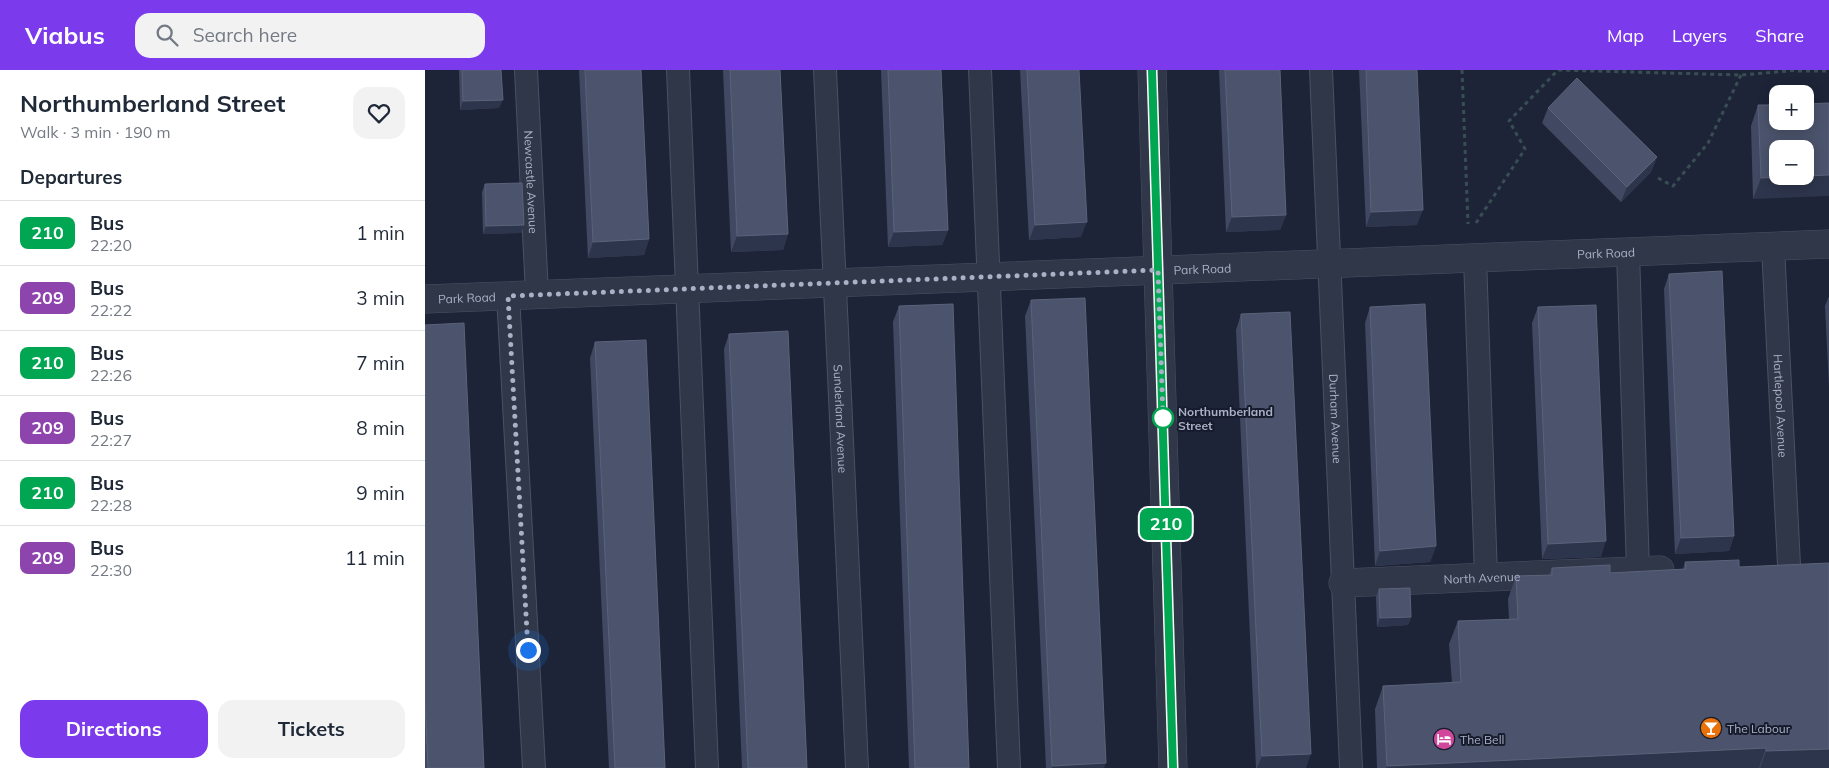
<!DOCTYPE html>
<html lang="en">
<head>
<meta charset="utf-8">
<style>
	body { margin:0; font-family:Mulish,sans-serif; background:#f2f2f3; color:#1f2937; height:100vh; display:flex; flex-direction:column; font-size:19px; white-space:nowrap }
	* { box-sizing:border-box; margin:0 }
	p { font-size:16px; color:#747a83 }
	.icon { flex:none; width:28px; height:28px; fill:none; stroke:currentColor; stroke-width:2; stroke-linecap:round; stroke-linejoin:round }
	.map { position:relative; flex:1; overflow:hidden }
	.side { display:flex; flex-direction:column; background:#fff; width:425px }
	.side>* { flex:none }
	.badge { padding:0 10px; border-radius:8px; font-size:18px; line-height:32px }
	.buttons { position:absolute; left:1344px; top:15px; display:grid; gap:10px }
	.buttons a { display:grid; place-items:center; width:45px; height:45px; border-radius:10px; background:#fff; box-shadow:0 2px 12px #0003; font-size:25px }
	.you { position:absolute; width:25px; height:25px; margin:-12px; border:4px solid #fff; border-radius:50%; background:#1a73e8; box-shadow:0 0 0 8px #1a73e833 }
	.map>.badge { position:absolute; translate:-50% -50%; box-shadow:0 0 0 2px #fff }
	h2 { padding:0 20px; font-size:19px; line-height:45px }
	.round { display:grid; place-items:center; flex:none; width:52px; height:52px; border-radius:15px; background:#f2f2f3 }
	.summary { display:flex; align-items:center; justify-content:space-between; height:85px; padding:0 20px }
	h1 { font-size:24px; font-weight:700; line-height:38px }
	.action { display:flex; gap:10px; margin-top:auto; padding:10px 20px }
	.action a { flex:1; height:58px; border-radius:15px; background:#7c3aed; color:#fff; font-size:20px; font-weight:700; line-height:58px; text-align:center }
	.action a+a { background:#f2f2f3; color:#1f2937 }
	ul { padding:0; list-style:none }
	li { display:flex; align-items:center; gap:15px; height:65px; padding:0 20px; border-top:1px solid #e0e1e3 }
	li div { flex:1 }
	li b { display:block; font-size:19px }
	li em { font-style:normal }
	li .badge { min-width:55px; font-weight:700; text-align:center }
	header { display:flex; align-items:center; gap:30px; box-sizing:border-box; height:70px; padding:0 25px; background:#7c3aed; color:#fff }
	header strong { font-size:24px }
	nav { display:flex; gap:28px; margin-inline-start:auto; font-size:18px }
	.search { width:350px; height:45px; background:#f2f2f3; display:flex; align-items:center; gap:12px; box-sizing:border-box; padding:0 18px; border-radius:15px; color:#747a83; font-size:19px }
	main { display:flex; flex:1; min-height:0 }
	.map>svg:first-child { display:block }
</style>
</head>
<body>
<header>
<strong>Viabus</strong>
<div class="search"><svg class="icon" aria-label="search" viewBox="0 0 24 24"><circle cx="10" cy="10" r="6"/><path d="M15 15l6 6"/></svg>Search here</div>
<nav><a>Map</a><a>Layers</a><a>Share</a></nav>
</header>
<main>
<section class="side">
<div class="summary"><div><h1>Northumberland Street</h1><p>Walk · 3 min · 190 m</p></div><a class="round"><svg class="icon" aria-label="heart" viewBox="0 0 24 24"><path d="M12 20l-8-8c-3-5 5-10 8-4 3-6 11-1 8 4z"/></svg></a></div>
<h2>Departures</h2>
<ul>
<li><span class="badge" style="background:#00a651;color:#fff">210</span><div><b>Bus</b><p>22:20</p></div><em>1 min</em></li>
<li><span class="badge" style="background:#8e44ad;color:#fff">209</span><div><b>Bus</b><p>22:22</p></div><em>3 min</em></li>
<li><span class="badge" style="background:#00a651;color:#fff">210</span><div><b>Bus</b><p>22:26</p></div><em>7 min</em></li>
<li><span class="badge" style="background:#8e44ad;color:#fff">209</span><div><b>Bus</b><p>22:27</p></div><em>8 min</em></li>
<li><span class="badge" style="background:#00a651;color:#fff">210</span><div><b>Bus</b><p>22:28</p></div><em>9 min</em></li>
<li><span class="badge" style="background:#8e44ad;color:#fff">209</span><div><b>Bus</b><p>22:30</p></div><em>11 min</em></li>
</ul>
<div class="action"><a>Directions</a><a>Tickets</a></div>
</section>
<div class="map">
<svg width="1404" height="698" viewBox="0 0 1404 698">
	<rect width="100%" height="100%" fill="#1d2438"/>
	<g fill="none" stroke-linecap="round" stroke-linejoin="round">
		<g stroke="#4b5163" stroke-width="24">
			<g id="lane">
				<path id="s1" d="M101,0L112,224"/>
				<polyline points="253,0 282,698"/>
				<path id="s2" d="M400,0L432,698"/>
				<polyline points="555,0 584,698"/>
				<path id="s3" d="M896,0L926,698"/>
				<path id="s4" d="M1348,177L1364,495"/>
				<polyline points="1203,182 1213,501"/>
				<polyline points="1050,188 1061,507"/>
				<polyline points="83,225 109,698"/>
			</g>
		</g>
		<g stroke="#4b5163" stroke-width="29">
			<g id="street">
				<polyline points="727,0 748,698"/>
				<path id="s5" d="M0,229L1404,174"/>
				<path id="s6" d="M918,513L1235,500"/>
			</g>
		</g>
		<g stroke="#394e53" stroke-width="3" stroke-dasharray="4 4" stroke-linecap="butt">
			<polyline points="1037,0 1043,154"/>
			<polyline points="1373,1 1404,1"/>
			<polyline points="1233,108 1248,116 1283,73 1316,5"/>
			<polyline points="1051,153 1100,79 1084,51 1133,0 1316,5 1375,0"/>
		</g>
		<use href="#lane" stroke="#303748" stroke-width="22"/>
		<use href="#street" stroke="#303748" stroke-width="28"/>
	</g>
	<g fill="#404961">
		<polygon points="34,0 76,0 74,38 35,40"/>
		<polygon points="154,0 216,0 224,169 219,185 163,188"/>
		<polygon points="298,0 355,0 363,164 358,180 306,182"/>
		<polygon points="456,0 516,0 523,160 517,175 463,177"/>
		<polygon points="595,0 654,0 656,167 604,170"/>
		<polygon points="794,0 855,0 861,145 855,160 801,162"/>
		<polygon points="934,0 992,0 992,155 941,157"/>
		<polygon points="1404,33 1328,129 1326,56 1333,35"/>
		<polygon points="1123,38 1232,87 1226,102 1196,132 1117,53"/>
		<polygon points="60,114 99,155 96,163 58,164 57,122"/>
		<polygon points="1244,204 1309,466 1304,481 1250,484 1239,219"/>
		<polygon points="1404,226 1404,317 1400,236"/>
		<polygon points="606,230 679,698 621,698 600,246"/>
		<polygon points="474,236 544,698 484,698 468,252"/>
		<polygon points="945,237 1011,476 1005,492 950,496 940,253"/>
		<polygon points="1113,237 1176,487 1117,489 1107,253"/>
		<polygon points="816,244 881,698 831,698 811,260"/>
		<polygon points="0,255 59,698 0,698"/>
		<polygon points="304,264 382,698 317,698 299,279"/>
		<polygon points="170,272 240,698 184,698 165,288"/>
		<polygon points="1260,492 1314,497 1404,698 952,698 950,639 958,616 1027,613 1024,574 1033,551 1084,549 1083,529 1091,506 1124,505 1127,498 1185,503 1258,499"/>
		<polygon points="954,519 986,547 983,555 952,557 951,527"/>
	</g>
	<g fill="#2d354c">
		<polygon points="78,30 74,38 35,40 38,31"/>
		<polygon points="1232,87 1226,102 1196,132 1202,117"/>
		<polygon points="1404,105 1404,126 1328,129 1336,108"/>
		<polygon points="998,140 992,155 941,157 946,142"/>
		<polygon points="861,145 855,160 801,162 807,147"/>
		<polygon points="662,152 656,167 604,170 610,155"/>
		<polygon points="99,155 96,163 58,164 61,156"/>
		<polygon points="523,160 517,175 463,177 469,162"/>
		<polygon points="363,164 358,180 306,182 312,166"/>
		<polygon points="224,169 219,185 163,188 168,172"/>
		<polygon points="1309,466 1304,481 1250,484 1256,468"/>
		<polygon points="1181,471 1176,487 1117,489 1123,474"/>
		<polygon points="1011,476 1005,492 950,496 955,481"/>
		<polygon points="986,547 983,555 952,557 955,548"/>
		<polygon points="1341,678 1334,698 961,698 962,696"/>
		<polygon points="1404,679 1404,698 1335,698 1341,681"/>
		<polygon points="886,684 881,698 832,698 837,686"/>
		<polygon points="681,693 679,698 627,698 627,696"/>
	</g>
	<g fill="#4b546c" stroke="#5a637a">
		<polygon points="37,0 76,0 78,30 38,31"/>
		<polygon points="160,0 216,0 224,169 168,172"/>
		<polygon points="305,0 355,0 363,164 312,166"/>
		<polygon points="463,0 516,0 523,160 469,162"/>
		<polygon points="602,0 654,0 662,152 610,155"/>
		<polygon points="800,0 855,0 861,145 807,147"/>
		<polygon points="941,0 992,0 998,140 946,142"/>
		<polygon points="1152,8 1232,87 1202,117 1123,38"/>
		<polygon points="1404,33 1404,105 1380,106 1380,79 1352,79 1352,106 1378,106 1336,108 1333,35 1352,35 1352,51 1380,51 1380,34"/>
		<polygon points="97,113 99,155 61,156 60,114"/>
		<polygon points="1297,201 1309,466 1256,468 1244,204"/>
		<polygon points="660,228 681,693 627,696 606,230"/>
		<polygon points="528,234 544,698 490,698 474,236"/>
		<polygon points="1000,234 1011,476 955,481 945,237"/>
		<polygon points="1171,235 1181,471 1123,474 1113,237"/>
		<polygon points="865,242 886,684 837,686 816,244"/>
		<polygon points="39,253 59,698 3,698 0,632 0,255"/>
		<polygon points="363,261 382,698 323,698 304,264"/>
		<polygon points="221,270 240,698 190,698 170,272"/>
		<polygon points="1314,490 1314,497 1404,493 1404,679 1341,681 1341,678 962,696 958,616 1036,612 1033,551 1093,549 1091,506 1127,505 1127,498 1185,495 1185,503 1261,499 1260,492"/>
		<polygon points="985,518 986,547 955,548 954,519"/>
	</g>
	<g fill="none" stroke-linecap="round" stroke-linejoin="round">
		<g stroke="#fff" stroke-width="11">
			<polyline id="line" points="727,0 748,698"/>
		</g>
		<use href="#line" stroke="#00a651" stroke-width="8"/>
		<polyline stroke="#aab1c6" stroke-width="5" stroke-dasharray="0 9" points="103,580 83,226 733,200 738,348"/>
	</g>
	<defs>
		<g id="bar-disc" transform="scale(1.125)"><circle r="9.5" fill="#e8710a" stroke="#161c2c"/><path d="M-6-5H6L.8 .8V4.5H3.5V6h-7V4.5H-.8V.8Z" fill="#fff"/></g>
		<g id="hotel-disc" transform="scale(1.125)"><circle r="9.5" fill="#d1479c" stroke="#161c2c"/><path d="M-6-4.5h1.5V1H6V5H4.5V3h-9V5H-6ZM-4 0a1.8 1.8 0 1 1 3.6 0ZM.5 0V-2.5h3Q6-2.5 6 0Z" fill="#fff"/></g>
	</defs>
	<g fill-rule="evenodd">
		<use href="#bar-disc" x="1286" y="658"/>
		<use href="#hotel-disc" x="1019" y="669"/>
	</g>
	<circle fill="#fff" stroke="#00a651" stroke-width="2.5" cx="738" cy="348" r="10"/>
	<g text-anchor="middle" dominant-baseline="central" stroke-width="4" stroke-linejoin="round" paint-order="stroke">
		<g font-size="12" fill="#aab1c6" stroke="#161c2c">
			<text stroke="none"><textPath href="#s1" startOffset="112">Newcastle Avenue</textPath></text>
			<text stroke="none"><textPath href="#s5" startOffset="1182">Park Road</textPath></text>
			<text stroke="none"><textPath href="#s5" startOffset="778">Park Road</textPath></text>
			<text stroke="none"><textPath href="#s5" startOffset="42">Park Road</textPath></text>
			<text stroke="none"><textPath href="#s4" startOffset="159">Hartlepool Avenue</textPath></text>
			<text stroke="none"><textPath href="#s2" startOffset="349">Sunderland Avenue</textPath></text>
			<text stroke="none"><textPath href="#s3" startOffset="349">Durham Avenue</textPath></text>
			<text stroke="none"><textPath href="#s6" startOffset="139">North Avenue</textPath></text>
		</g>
		<g font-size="12" font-weight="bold" fill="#aab1c6" stroke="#161c2c" text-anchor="start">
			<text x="753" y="341">Northumberland<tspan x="753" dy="14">Street</tspan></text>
		</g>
		<g font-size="12" fill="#aab1c6" stroke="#161c2c" text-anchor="start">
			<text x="1302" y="658">The Labour</text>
			<text x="1035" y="669">The Bell</text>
		</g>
	</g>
</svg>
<div class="buttons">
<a>+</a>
<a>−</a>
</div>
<div class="you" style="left:103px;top:580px"></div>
<b class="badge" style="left:741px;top:454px;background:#00a651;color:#fff">210</b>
</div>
</main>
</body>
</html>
